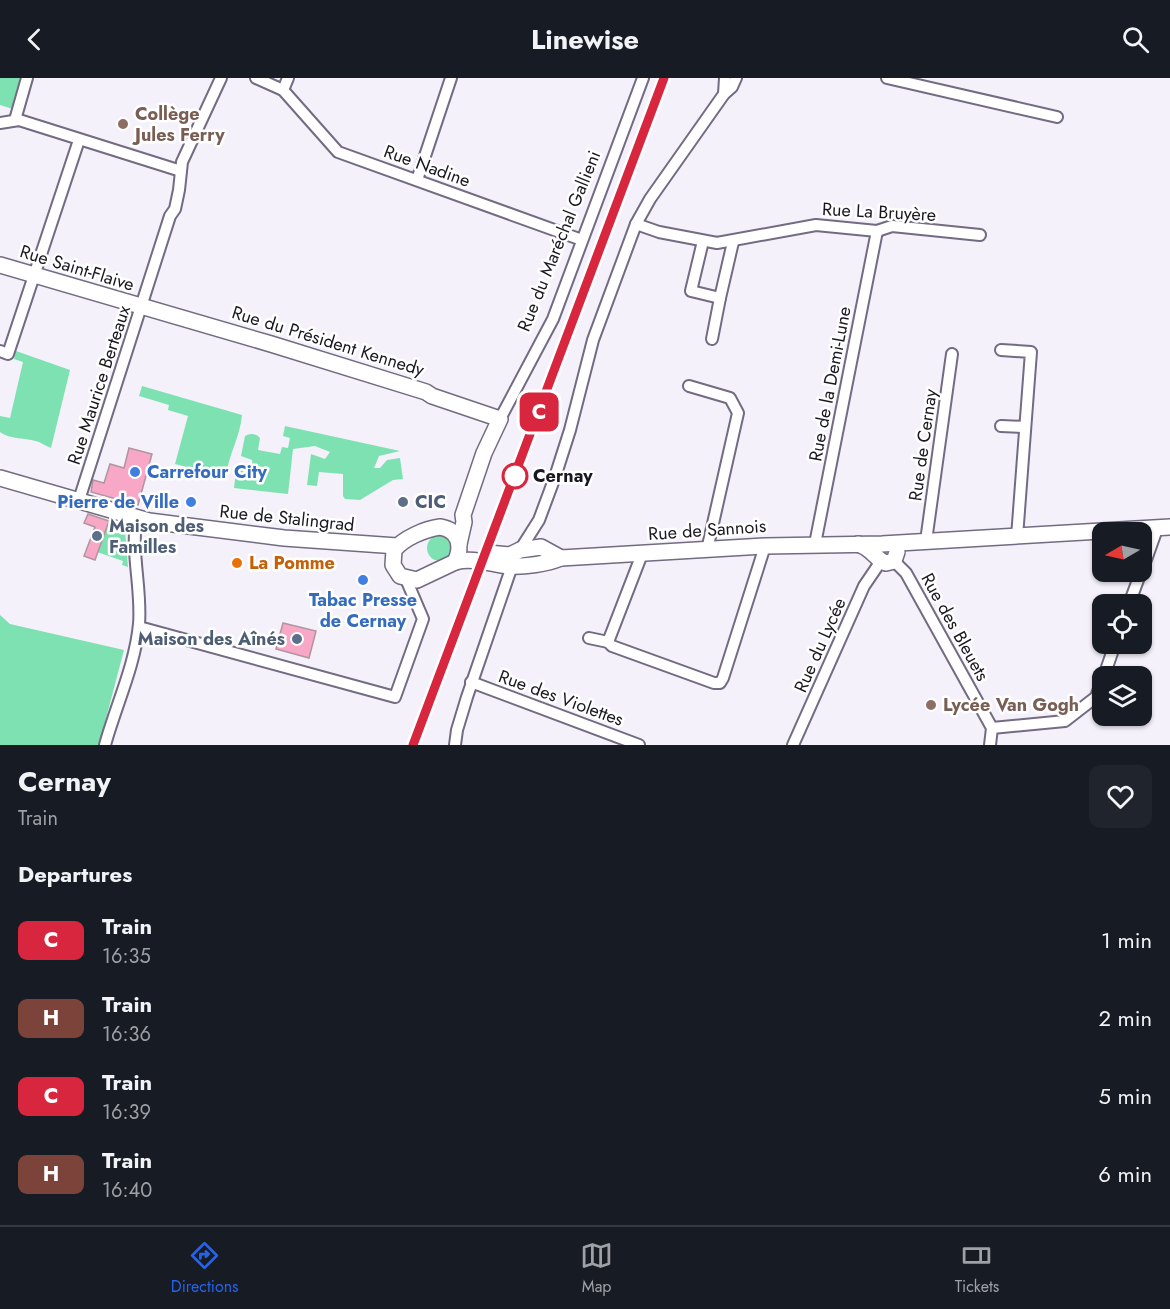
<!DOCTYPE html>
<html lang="en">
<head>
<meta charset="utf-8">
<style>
	body { margin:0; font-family:Jost,sans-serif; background:#20242c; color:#f1f3f6; height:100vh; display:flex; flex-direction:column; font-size:22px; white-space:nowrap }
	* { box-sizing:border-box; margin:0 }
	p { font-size:20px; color:#9ea1a6 }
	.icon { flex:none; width:33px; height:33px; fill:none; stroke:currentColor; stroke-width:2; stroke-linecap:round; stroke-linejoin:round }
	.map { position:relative; height:667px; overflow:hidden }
	.side { display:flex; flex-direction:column; background:#171b24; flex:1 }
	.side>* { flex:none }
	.badge { padding:0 12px; border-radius:9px; font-size:21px; line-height:39px }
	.needle { width:39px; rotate:261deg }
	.controls { position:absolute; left:1092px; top:444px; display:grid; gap:12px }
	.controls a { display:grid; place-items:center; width:60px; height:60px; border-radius:12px; background:#171b24; box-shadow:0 2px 4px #0004; font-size:30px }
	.map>.badge { position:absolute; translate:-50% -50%; box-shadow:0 0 0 3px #fff }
	h2 { padding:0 18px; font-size:22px; line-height:54px }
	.round { display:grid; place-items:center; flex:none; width:63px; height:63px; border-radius:12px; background:#20242c }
	.head { display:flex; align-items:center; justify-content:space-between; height:102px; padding:0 18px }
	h1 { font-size:28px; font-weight:700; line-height:45px }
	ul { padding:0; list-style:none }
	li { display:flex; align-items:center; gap:18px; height:78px; padding:0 18px }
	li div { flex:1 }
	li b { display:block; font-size:22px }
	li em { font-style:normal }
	li .badge { min-width:66px; font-weight:700; text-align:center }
	header { display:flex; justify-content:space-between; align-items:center; height:78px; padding:0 18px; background:#171b24; font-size:27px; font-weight:700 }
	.tabs { display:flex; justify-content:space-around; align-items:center; height:84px; border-top:2px solid #363941; background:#171b24; font-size:16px; color:#9ea1a6 }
	.tabs a { display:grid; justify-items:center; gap:3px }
	.tabs .current { color:#2563eb }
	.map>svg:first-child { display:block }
</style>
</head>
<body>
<header><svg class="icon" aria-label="back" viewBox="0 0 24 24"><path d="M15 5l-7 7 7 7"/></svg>Linewise<svg class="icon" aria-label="search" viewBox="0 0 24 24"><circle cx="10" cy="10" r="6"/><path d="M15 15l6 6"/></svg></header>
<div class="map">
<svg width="1170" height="667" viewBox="0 0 1170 667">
	<rect width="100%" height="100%" fill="#f4f1fb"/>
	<g fill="#7ee1b1">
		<polygon points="0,0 21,0 13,31 0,27"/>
		<path d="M16,273L70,292L51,370C46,368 43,366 39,364C25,359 10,362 0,354V338L10,340L23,284L14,281Z"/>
		<path d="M142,308L242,337C240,360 228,377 226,399L175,386L188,338L168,332L169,327L139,318Z"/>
		<path d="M285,348L400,373L379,378L374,390H380L387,382L400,380L403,401L393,402L360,422L345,421L343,418V396L319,394L317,408L307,407L311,376L325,381L330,374L315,368L293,371L288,416L234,410L237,385H244L248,391H253L252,382L241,378L245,358C250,355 256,355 260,360L258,372L280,376L282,369L288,370L290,360L283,358Z"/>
		<polygon points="109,443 122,448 125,453 128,489 122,487 123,483 97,474"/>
		<circle cx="440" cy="470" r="13"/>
		<polygon points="0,537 10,546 124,572 99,667 0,667"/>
	</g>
	<g fill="#f8a7c7" stroke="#b0959f" stroke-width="1.5">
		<polygon points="129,370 152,376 138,427 91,414 93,402 104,405 110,386 124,390"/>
		<polygon points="88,436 109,443 95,482 84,478 95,449 84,445"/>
		<polygon points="283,545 316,553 309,580 276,571"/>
	</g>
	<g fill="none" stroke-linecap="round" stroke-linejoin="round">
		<g stroke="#726b82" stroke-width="14">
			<g id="street">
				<polyline points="256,0 283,12 338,74 582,162"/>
				<polyline points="887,0 1057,39"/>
				<polyline points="283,12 288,0"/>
				<polyline points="724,16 725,0"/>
				<polyline points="15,42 27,0"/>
				<polyline points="0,45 19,42 181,93"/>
				<polyline points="417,102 451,0"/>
				<polyline points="636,146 659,154 717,165 816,147 877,153 892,148 980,157"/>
				<polyline points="703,163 691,213 720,220 733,164"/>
				<polyline points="712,261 720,220"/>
				<polyline points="1001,272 1031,274 1017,459"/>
				<polyline points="0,273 8,276 79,62"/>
				<polyline points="689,308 730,320 738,335 707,472"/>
				<polyline points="500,341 553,241 643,0"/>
				<polyline points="1001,348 1025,349"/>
				<polyline points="79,422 170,138 175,131 179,112 182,84 221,0"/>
				<polyline points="926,463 952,276"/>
				<polyline points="815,466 877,153"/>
				<polyline points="520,472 539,442 555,399 570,352 593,262 636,146 650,121 724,16 732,9 736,0"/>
				<polyline points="894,483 906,495 992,650 990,667"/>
				<polyline points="1142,493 1157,451"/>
				<polyline points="1129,526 1141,494"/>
				<polyline points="139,549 395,619 423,541 406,501"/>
				<polyline points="589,560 608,564 612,568 714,605 720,605 723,600 765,468"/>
				<polyline points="608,564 642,476"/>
				<polyline points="1104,598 1115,566"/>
				<polyline points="471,604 639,667"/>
				<polyline points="992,650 1065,643 1096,619 1102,602"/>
				<path d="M105,667C116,627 135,588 139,546C142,511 130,472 137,439"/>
				<polyline points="455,667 457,652 467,619 512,488"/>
				<polyline points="793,667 864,508 881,483"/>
			</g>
		</g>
		<g stroke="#726b82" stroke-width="18">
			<g id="secondary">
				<polyline points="0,187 271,266 426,314 432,318 500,341 484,375 463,437 464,444 459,466"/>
				<polyline points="0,400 149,443 284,460 397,468"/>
				<path d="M440,449C459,452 463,468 455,484L417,502L400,498L393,487L394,472C404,460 425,451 440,449Z"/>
				<path d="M858,466C872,470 875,481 886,485L894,483L897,474"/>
				<polyline points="488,475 510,477 520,472 541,469 561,480"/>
				<path d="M455,484C472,479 491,486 508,488C525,489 546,486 561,480L765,468L882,466L1170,449"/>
			</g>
		</g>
		<use href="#street" stroke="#fff" stroke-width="10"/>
		<use href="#secondary" stroke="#fff" stroke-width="15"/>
		<g stroke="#3d3b44" stroke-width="6">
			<polyline id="rail" points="413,667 664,0"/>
		</g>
		<use href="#rail" stroke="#fff" stroke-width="4" stroke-dasharray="11" stroke-linecap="butt"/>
	</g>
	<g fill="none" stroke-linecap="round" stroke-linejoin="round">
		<g stroke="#fff" stroke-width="14">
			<polyline id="line" points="413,667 664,0"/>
		</g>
		<use href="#line" stroke="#d7263d" stroke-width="9"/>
	</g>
	<g fill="#8d6e63" stroke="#fff" stroke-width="2">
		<circle cx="123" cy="46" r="6"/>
		<circle cx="931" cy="627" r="6"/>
	</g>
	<g fill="#3f7fe0" stroke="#fff" stroke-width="2">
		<circle cx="135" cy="394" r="6"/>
		<circle cx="191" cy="424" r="6"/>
		<circle cx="363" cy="502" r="6"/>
	</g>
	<circle fill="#fff" stroke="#d7263d" stroke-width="3" cx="515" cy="398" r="12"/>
	<g fill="#5c6f8a" stroke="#fff" stroke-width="2">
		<circle cx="403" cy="424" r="6"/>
		<circle cx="97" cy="458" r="6"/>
		<circle cx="297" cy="561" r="6"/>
	</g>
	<circle fill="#e8710a" stroke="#fff" stroke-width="2" cx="237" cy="485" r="6"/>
	<g text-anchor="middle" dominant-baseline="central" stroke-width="5" stroke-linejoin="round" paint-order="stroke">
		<g font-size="18" font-weight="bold" fill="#785e54" stroke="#fff" text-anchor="start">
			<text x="135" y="36">Collège<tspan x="135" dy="21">Jules Ferry</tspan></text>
			<text x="943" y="627">Lycée Van Gogh</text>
		</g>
		<g font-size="18" fill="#191720" stroke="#fff">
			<text transform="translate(427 88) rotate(20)">Rue Nadine</text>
			<text transform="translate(879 134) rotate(3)">Rue La Bruyère</text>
			<text transform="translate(559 163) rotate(-68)">Rue du Maréchal Gallieni</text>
			<text transform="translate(77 190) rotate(17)">Rue Saint-Flaive</text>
			<text transform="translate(328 263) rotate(17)">Rue du Président Kennedy</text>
			<text transform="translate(830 306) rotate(-79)">Rue de la Demi-Lune</text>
			<text transform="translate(99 307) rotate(-72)">Rue Maurice Berteaux</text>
			<text transform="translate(923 367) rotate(-82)">Rue de Cernay</text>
			<text transform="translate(287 440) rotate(6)">Rue de Stalingrad</text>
			<text transform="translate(707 452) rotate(-4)">Rue de Sannois</text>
			<text transform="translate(955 549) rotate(61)">Rue des Bleuets</text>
			<text transform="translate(820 567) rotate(-66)">Rue du Lycée</text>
			<text transform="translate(561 620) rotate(20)">Rue des Violettes</text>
		</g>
		<g font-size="18" font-weight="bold" fill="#366cbe" stroke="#fff" text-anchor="start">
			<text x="147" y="394">Carrefour City</text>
			<text x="179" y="424" text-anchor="end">Pierre de Ville</text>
			<text x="363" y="522" text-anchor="middle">Tabac Presse<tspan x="363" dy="21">de Cernay</tspan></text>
		</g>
		<g font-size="18" font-weight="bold" fill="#191720" stroke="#fff" text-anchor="start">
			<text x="533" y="398">Cernay</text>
		</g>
		<g font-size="18" font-weight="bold" fill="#4e5e75" stroke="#fff" text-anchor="start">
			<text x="415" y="424">CIC</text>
			<text x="109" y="448">Maison des<tspan x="109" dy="21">Familles</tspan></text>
			<text x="285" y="561" text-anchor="end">Maison des Aînés</text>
		</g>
		<g font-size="18" font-weight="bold" fill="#c56008" stroke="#fff" text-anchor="start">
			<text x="249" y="485">La Pomme</text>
		</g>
	</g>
</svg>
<div class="controls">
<a><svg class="needle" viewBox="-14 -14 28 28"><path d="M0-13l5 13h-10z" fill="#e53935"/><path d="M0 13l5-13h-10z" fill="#9ea1a6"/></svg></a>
<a><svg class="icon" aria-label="locate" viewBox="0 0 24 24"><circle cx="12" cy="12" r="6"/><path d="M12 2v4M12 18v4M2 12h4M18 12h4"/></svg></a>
<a><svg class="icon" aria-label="layers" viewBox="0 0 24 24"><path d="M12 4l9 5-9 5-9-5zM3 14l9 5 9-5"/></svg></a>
</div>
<b class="badge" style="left:539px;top:334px;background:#d7263d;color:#fff">C</b>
</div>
<section class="side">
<div class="head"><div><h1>Cernay</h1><p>Train</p></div><a class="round"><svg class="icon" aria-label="heart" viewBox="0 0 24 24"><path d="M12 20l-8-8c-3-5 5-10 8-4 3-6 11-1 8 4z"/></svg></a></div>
<h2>Departures</h2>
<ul>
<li><span class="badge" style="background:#d7263d;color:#fff">C</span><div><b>Train</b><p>16:35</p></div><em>1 min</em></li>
<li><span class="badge" style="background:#7b4339;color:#fff">H</span><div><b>Train</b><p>16:36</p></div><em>2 min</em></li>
<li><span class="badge" style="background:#d7263d;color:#fff">C</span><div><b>Train</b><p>16:39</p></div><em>5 min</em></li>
<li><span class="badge" style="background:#7b4339;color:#fff">H</span><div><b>Train</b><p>16:40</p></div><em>6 min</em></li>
</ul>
</section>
<nav class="tabs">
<a class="current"><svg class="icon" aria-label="directions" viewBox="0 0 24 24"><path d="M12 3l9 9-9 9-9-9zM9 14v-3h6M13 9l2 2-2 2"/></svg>Directions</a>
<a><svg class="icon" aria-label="map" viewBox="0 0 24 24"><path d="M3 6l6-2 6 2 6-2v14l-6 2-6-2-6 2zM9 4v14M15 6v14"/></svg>Map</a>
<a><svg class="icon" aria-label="tickets" viewBox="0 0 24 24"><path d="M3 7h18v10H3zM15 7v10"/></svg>Tickets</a>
</nav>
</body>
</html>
